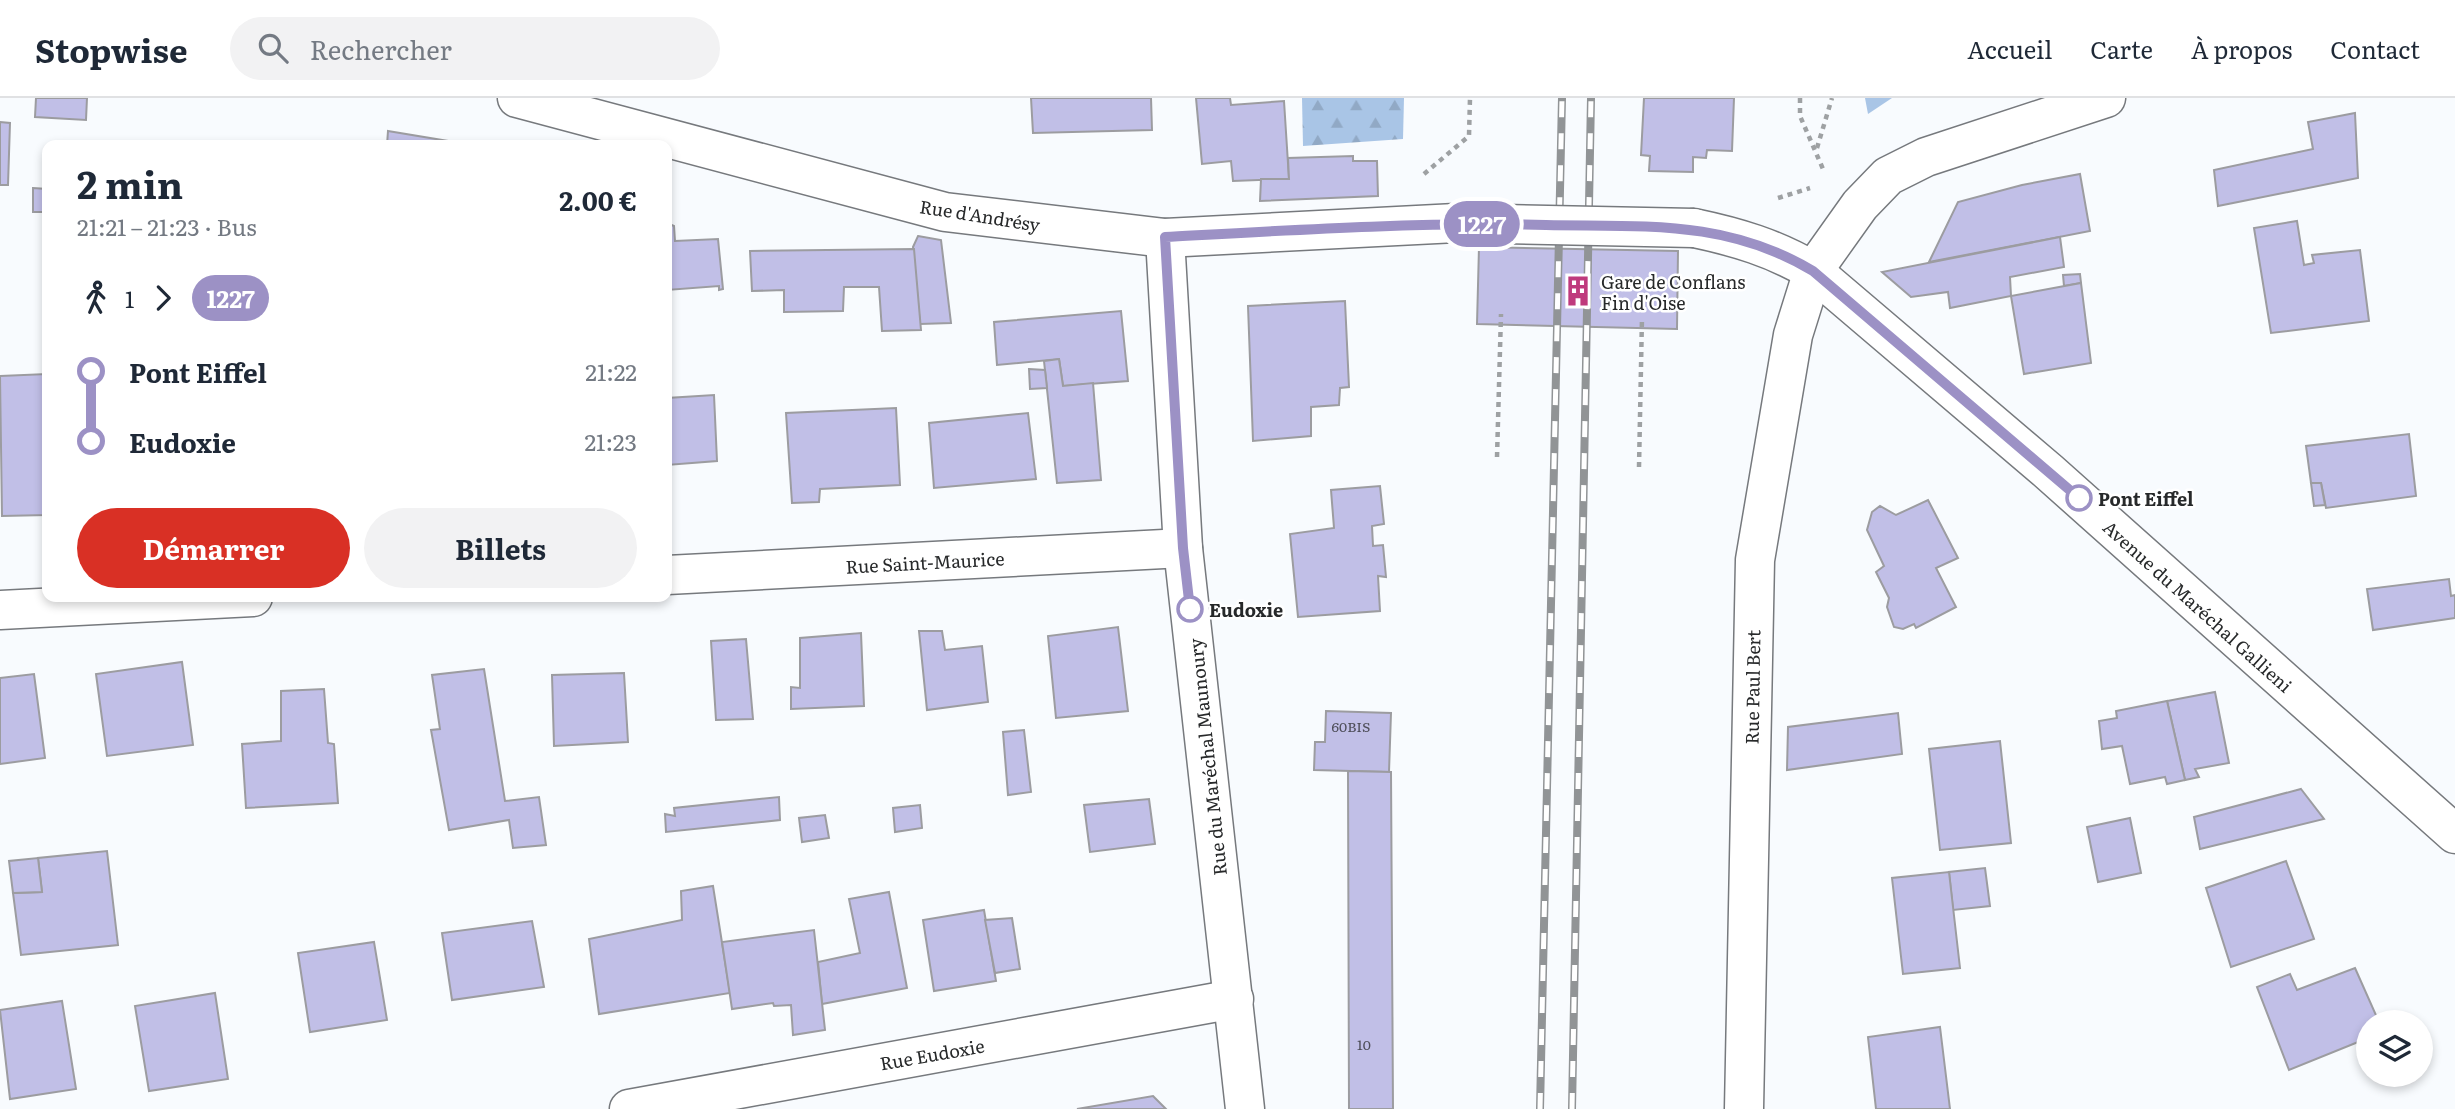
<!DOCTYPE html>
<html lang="fr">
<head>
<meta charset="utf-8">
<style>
	body { margin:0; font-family:Literata,serif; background:#f2f2f3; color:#1f2937; height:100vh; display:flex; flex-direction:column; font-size:26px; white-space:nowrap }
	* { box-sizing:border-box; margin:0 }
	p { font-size:23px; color:#747a83 }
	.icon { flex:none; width:38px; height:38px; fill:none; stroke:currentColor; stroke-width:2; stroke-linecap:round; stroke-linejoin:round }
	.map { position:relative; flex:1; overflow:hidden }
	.sheet { position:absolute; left:42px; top:42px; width:630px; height:462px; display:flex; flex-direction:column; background:#fff; border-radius:14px; box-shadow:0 4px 10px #0003 }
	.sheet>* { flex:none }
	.badge { padding:0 14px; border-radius:23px; font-size:24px; line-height:46px }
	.buttons { position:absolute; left:2356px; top:912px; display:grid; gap:14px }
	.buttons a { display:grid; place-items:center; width:77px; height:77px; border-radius:50%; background:#fff; box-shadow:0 4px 10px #0003; font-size:35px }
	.map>.badge { position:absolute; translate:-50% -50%; box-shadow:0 0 0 4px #fff }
	.legs { display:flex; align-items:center; gap:10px; height:77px; padding:0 35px; font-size:23px }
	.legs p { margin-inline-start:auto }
	.headline { display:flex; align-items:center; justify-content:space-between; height:119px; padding:0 35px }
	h1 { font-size:38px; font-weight:700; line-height:52px }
	.primary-button { display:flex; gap:14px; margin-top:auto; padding:14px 35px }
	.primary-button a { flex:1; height:80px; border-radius:42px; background:#d93025; color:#fff; font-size:28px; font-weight:700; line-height:80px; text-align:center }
	.primary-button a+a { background:#f2f2f3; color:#1f2937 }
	ul { padding:0 35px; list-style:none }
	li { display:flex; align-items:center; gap:24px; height:70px; font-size:26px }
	li i { display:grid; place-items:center; width:10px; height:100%; margin:0 9px; background:currentColor }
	li i::after { content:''; width:18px; height:18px; margin:-9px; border:5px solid; border-radius:50%; background:#fff }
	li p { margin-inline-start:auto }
	li:first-child i { background:linear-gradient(#0000 50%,currentColor 0) }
	li:last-child i { background:linear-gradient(currentColor 50%,#0000 0) }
	header { display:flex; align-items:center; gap:42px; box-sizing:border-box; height:98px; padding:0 35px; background:#fff; border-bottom:2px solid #e0e1e3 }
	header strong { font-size:33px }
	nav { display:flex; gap:38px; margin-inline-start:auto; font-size:24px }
	.search { width:490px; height:63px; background:#f2f2f3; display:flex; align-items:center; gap:18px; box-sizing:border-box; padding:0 24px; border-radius:38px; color:#747a83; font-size:26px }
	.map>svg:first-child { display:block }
</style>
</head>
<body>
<header>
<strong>Stopwise</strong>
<div class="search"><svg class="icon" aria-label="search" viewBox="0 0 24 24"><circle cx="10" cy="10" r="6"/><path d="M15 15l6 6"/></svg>Rechercher</div>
<nav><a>Accueil</a><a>Carte</a><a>À propos</a><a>Contact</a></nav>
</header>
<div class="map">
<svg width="2455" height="1011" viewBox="0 0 2455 1011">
	<defs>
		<pattern id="forest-firs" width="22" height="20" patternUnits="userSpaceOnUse" patternTransform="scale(1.75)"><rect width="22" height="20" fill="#a9c5e6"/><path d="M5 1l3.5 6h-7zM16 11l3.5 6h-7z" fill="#91a9c5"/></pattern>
	</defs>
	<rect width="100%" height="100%" fill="#f8fbfe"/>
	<g fill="url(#forest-firs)">
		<polygon points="1302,0 1404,0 1403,41 1303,48"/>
		<polygon points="1865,0 1892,0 1868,16"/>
	</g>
	<g fill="#c1bfe7" stroke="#9c9ca0" stroke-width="2">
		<polygon points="36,0 87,0 86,22 35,19"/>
		<polygon points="1031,0 1151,0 1152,32 1033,35"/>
		<polygon points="1196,0 1230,0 1231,7 1284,3 1289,81 1233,83 1231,63 1202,66"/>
		<polygon points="1644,0 1734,0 1732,53 1707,52 1706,60 1693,59 1693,74 1649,73 1650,58 1641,57"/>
		<polygon points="2355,15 2358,80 2218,108 2214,72 2313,51 2308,24"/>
		<polygon points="0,24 10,25 8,87 0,87"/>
		<polygon points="388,33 466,46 465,47 387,47"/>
		<polygon points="1353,58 1353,63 1377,63 1378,98 1260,103 1261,81 1289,81 1288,60"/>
		<polygon points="2080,76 2090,133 1929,164 1958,104 2022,87"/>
		<polygon points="33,90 47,91 47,114 33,114"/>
		<polygon points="2297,123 2304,167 2314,165 2312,157 2360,152 2369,223 2271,235 2254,130"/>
		<polygon points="667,125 674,128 675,143 718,141 723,191 719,192 719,188 667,192"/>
		<polygon points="918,138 941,142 951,225 920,226 913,149"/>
		<polygon points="2060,139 2064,169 2010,179 2011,198 1950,210 1948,194 1911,199 1882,174"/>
		<polygon points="1479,149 1678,153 1677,231 1477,226"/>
		<polygon points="914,151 921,232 882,233 879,189 844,189 843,213 784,214 784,192 752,193 750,153"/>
		<polygon points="2080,176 2081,185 2064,188 2063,177"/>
		<polygon points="2081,185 2091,265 2024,276 2011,198"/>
		<polygon points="1345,203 1349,289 1340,290 1339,307 1311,309 1311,338 1253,343 1248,208"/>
		<polygon points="1121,213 1128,283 1063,288 1059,261 997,267 994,224"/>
		<polygon points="1059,261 1063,288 1093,285 1101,382 1057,385 1044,263"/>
		<polygon points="1029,271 1045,272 1047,290 1030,291"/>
		<polygon points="47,276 47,417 2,418 0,278"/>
		<polygon points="714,297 717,363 667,367 667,300"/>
		<polygon points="896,310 900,387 820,391 819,404 792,405 786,315"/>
		<polygon points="1028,315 1036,381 934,390 929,325"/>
		<polygon points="2409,336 2416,398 2326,410 2321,385 2311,385 2306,348"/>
		<polygon points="2311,385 2321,385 2325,407 2314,408"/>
		<polygon points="1380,388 1384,426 1372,428 1373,448 1383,447 1386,479 1378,478 1380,513 1298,519 1290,436 1334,430 1331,392"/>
		<polygon points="1928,402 1958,460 1936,470 1956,509 1916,530 1914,526 1903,531 1894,529 1887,509 1889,500 1876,474 1884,468 1867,432 1872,414 1880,408 1896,417"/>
		<polygon points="2449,481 2451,498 2455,497 2455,520 2373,532 2367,491"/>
		<polygon points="1118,529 1128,613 1056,620 1048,538"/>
		<polygon points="919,533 942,533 945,552 982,548 988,604 927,612"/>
		<polygon points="861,535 864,608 791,611 791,589 800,590 800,540"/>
		<polygon points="746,541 753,621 716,622 711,543"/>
		<polygon points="182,564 193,647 107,658 96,576"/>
		<polygon points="484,571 505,703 539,699 546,747 513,750 509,722 449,732 431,632 440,631 432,577"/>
		<polygon points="624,575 628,644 554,648 552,577"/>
		<polygon points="34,576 45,660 0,666 0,580"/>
		<polygon points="324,591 328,645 334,646 338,705 246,710 242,646 281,643 281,593"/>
		<polygon points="2215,594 2229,665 2195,671 2199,679 2185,682 2167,603"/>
		<polygon points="2167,603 2185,682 2167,686 2165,679 2130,686 2122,648 2102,651 2099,623 2117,620 2116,613"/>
		<polygon points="1326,613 1391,615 1389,674 1314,672 1315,644 1325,644"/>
		<polygon points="1898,615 1902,656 1787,672 1788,629"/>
		<polygon points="1024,632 1031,694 1008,697 1003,634"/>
		<polygon points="2000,643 2011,745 1940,752 1929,651"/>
		<polygon points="1348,673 1391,674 1393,1011 1349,1011"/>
		<polygon points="2301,691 2324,721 2200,751 2194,719"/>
		<polygon points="779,699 780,722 666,734 665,716 675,718 674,710"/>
		<polygon points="1149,701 1155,746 1090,754 1084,707"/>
		<polygon points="920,707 922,730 895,734 893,710"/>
		<polygon points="825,717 829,740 802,744 799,720"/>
		<polygon points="2130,720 2141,775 2098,784 2087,729"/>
		<polygon points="107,753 118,847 21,857 13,795 42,794 38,760"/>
		<polygon points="38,760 42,794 13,795 9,763"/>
		<polygon points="2286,763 2314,841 2231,869 2206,790"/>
		<polygon points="1985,770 1990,808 1953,812 1949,774"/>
		<polygon points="1949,774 1960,870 1903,876 1892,780"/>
		<polygon points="713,788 730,895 599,916 589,841 682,822 681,793"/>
		<polygon points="889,794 907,890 822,906 818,864 860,855 849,801"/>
		<polygon points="984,812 996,883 934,893 923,822"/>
		<polygon points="1012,820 1020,871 995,875 985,822"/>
		<polygon points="532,823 544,889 452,902 442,835"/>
		<polygon points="814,832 825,932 793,937 791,907 774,908 773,905 732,911 722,844"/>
		<polygon points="374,844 387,922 310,934 298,855"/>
		<polygon points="2355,870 2379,924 2368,924 2368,940 2289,972 2257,889 2290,876 2297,892"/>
		<polygon points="215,895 228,981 149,993 135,908"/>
		<polygon points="62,903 76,991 10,1001 0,912"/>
		<polygon points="1940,929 1950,1011 1876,1011 1868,939"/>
		<polygon points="1153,998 1166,1011 1077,1011"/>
	</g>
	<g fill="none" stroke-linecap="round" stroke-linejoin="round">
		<g stroke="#76797d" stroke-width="41">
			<g id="street">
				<polyline points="1165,140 1183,450 1245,1011"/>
				<polyline points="667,477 1183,450"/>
				<polyline points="0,512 253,499"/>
				<polyline points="629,1011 1234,901"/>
				<polyline points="1744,1011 1755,462 1793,237 1813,173 1860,107 1888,78 1926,59 2106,0"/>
			</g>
		</g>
		<g stroke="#76797d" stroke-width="41">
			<g id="secondary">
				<polyline points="517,0 945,114 1165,140 1456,125"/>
				<path d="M1694,130C1737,139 1774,150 1813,173L2048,373L2455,736"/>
			</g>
		</g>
		<g stroke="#9ea1a3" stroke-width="4.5" stroke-dasharray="5 5" stroke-linecap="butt">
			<polyline points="1800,0 1800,18 1823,71"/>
			<polyline points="1817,50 1832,0"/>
			<polyline points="1424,76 1469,38 1470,0"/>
			<polyline points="1778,100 1810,90"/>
			<polyline points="1604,201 1604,177"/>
			<polyline points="1497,359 1501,216"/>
			<polyline points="1639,369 1642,219"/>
		</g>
		<use href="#street" stroke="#fff" stroke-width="38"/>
		<use href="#secondary" stroke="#fff" stroke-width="38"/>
		<g stroke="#919496" stroke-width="8">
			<g id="rail">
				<polyline points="1540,1011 1562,0"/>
				<polyline points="1572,1011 1591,0"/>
			</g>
		</g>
		<use href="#rail" stroke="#fff" stroke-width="5" stroke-dasharray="16" stroke-linecap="butt"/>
		<g stroke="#76797d" stroke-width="41" stroke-linecap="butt">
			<polyline id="secondary-bridge" points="1456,125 1694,130"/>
		</g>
		<use href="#secondary-bridge" stroke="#fff" stroke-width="38"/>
	</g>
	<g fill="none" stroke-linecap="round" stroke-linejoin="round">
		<g stroke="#fff" stroke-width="16">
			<path id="line-1" d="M1190,511L1183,450L1165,139C1292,132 1419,124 1546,127C1644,129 1726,121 1813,173L2079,400"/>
		</g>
		<use href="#line-1" stroke="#9c91c5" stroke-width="10"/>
	</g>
	<defs>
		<g id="building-bare" transform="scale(2.415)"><path d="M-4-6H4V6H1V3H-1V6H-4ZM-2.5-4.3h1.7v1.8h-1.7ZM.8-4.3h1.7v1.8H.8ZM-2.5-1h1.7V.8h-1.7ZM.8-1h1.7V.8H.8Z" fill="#bf3a7d" stroke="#fff" stroke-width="2.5" paint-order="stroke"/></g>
	</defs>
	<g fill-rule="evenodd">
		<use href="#building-bare" x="1578" y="193"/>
	</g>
	<g fill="#fff" stroke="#9c91c5" stroke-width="3.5">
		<circle cx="2079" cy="400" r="12"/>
		<circle cx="1190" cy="511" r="12"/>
	</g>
	<g text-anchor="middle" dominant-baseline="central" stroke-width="5" stroke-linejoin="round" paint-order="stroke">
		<g font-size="14" fill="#4e4e59">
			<text x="1351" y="628">60BIS</text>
			<text x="1364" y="946">10</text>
		</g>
		<g font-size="18" fill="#27292a" stroke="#fff">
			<text transform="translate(980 117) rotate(9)">Rue d'Andrésy</text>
			<text transform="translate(925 464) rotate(-3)">Rue Saint-Maurice</text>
			<text transform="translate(2198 508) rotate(42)">Avenue du Maréchal Gallieni</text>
			<text transform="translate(1752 589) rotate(-89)">Rue Paul Bert</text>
			<text transform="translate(1207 659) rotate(-96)">Rue du Maréchal Maunoury</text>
			<text transform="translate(932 956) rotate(-10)">Rue Eudoxie</text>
		</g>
		<g font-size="18" fill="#27292a" stroke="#fff" text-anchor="start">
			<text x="1601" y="183">Gare de Conflans<tspan x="1601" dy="21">Fin d'Oise</tspan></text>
		</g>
		<g font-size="18" font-weight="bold" fill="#27292a" stroke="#fff" text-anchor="start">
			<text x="2098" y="400">Pont Eiffel</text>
			<text x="1209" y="511">Eudoxie</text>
		</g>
	</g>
</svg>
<div class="buttons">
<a><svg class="icon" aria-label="layers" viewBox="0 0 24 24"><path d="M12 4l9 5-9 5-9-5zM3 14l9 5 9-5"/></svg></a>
</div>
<b class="badge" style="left:1482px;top:126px;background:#9c91c5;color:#fff">1227</b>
<section class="sheet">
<div class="headline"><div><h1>2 min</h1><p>21:21 – 21:23 · Bus</p></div><b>2.00 €</b></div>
<div class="legs"><svg class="icon" aria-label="walk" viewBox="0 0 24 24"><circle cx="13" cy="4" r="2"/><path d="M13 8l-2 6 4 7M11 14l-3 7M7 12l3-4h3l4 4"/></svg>1<svg class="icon" aria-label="forward" viewBox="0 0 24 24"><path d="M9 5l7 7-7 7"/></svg><b class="badge" style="background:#9c91c5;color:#fff">1227</b></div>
<ul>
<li><i style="color:#9c91c5"></i><b>Pont Eiffel</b><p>21:22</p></li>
<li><i style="color:#9c91c5"></i><b>Eudoxie</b><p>21:23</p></li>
</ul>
<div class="primary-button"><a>Démarrer</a><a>Billets</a></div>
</section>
</div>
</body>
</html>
